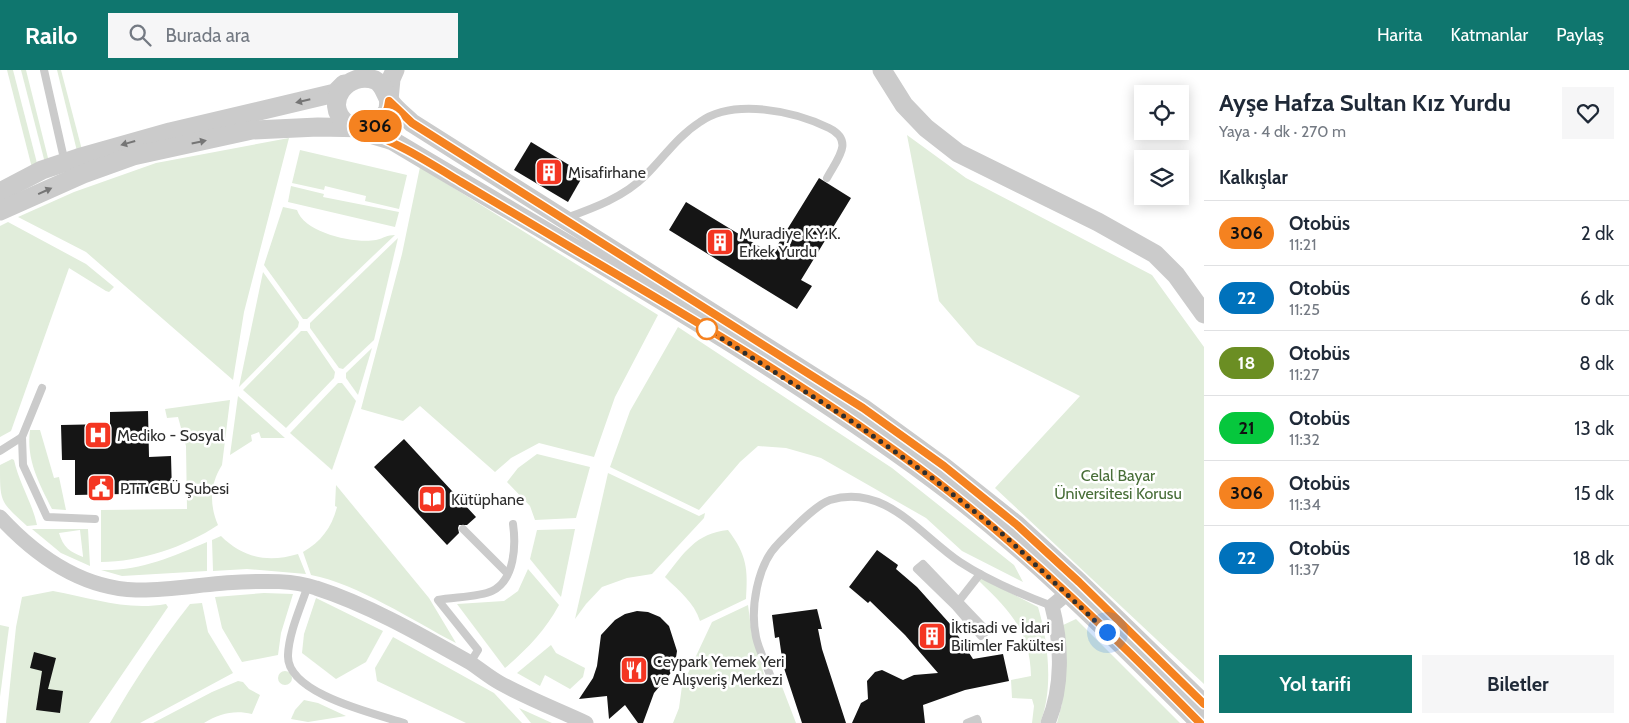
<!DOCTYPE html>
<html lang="tr">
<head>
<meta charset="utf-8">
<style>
	body { margin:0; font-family:Cabin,sans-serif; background:#f6f6f7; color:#1f2937; height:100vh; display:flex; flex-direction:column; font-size:19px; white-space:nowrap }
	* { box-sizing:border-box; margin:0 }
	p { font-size:16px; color:#747a83 }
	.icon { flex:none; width:28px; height:28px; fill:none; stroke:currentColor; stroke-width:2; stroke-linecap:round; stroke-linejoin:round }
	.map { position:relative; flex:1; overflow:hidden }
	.panel { display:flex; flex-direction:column; background:#fff; width:425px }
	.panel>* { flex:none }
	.badge { padding:0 10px; border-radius:16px; font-size:18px; line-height:32px }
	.buttons { position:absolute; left:1134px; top:15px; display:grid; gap:10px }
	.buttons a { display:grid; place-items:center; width:55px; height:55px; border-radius:0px; background:#fff; box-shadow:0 2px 12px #0003; font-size:25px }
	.you { position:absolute; width:25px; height:25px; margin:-12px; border:4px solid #fff; border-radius:50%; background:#1a73e8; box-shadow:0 0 0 8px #1a73e833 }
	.map>.badge { position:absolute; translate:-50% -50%; box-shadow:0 0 0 2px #fff }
	h2 { padding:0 15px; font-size:19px; line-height:45px }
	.round { display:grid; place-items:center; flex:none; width:52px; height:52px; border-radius:0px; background:#f6f6f7 }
	.summary { display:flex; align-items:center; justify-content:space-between; height:85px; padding:0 15px }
	h1 { font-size:24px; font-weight:800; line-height:38px }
	.action { display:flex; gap:10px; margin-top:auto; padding:10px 15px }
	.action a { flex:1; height:58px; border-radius:0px; background:#0f766e; color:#fff; font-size:20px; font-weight:800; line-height:58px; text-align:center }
	.action a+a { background:#f6f6f7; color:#1f2937 }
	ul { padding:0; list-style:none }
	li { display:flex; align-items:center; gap:15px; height:65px; padding:0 15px; border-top:1px solid #e0e1e3 }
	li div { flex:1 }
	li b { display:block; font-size:19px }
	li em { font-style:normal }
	li .badge { min-width:55px; font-weight:700; text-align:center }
	header { display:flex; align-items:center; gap:30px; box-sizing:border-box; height:70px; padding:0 25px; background:#0f766e; color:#fff }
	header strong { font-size:24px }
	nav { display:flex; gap:28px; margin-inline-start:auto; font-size:18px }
	.search { width:350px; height:45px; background:#f6f6f7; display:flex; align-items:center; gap:12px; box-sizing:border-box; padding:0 18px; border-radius:0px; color:#747a83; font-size:19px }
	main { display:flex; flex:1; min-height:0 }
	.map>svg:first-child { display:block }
</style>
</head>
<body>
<header>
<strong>Railo</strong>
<div class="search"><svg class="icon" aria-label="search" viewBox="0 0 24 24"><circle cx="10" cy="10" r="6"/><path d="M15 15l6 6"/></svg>Burada ara</div>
<nav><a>Harita</a><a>Katmanlar</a><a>Paylaş</a></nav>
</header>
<main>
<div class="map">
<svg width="1204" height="653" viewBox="0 0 1204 653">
	<rect width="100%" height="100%" fill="#fff"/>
	<g fill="#e1eddb" fill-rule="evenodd">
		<polygon points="7,0 13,0 38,97 32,98"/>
		<polygon points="21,0 26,0 49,92 45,93"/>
		<polygon points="57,0 61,0 82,80 77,81"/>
		<polygon points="907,65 966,108 1152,205 1204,277 1204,614 995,418 1080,326 977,275 939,231"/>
		<polygon points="289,68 244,242 233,310 86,182 18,147 74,122 156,93"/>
		<polygon points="300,80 407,105 399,139 365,131 366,126 325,116 324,120 292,113"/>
		<polygon points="420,97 658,245 615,327 594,387 539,373 511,388 495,402 420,336 403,351 361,339 402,184"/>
		<polygon points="291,116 324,124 323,127 399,142 395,157 288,132"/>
		<path d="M283,137L297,140C304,163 355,174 376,170C384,168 387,165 395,165L307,249H303L264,195Z"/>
		<polygon points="8,152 86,194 114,217 109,222 106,221 69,198 11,361 0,367 0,156"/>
		<polygon points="398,168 374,270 343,299 339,298 310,258 310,253"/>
		<polygon points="263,202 299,252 298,257 239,317"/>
		<polygon points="678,257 892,398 1014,495 1023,512 962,481 926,448 821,388 786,378 758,376 740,392 699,440 610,397 630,341"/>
		<polygon points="301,261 307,261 335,302 334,308 286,358 243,320"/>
		<polygon points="372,278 358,325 346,308 346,303"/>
		<polygon points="338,313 342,313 356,331 332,400 290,363"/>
		<polygon points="238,326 285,368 261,368 259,362 251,365 252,371 230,385"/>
		<path d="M230,330L222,395C210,414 209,434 218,455C185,477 140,492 101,492V440L187,439L186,376L178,347L167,348L165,339Z"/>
		<path d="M30,360H40L54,408L59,407L66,440L52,439C39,413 26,390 30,360Z"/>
		<polygon points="537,384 590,397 576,448 535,450 530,436 507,412 518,398"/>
		<path d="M12,389L14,390C19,413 32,432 37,455L27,456C0,431 0,433 0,395Z"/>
		<polygon points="608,403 699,446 705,443 704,448 652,504 627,508 602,517 586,534 575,549"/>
		<path d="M336,415L429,528L456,573C413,551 358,514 311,505L303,482C321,472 332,457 337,437L335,436Z"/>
		<path d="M32,459H88L90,496L61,483ZM80,460L83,486V487C70,482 63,477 59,463Z"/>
		<polygon points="575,459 561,527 530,489 537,460"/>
		<path d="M728,460C747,485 748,499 746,529L700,551C694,532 679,521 665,507C684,483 696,463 728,460Z"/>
		<path d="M221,466C243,488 268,493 298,484L306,504L247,499L213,501L212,470Z"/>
		<path d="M207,472V501L122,506L101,500C141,501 171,487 207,472Z"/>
		<path d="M528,499L559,535C545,561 527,579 505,598L457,534L504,531L518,521Z"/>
		<path d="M981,508L1038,537C1048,570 1054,620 1040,653H1032L1034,636L1032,629L1012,628L1011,610L1031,606C1030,561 1010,541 979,511Z"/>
		<path d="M53,521C92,528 126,541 166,534L168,537L89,653H6L16,557L22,527Z"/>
		<polygon points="264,523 293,524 281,563 278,585 242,592 222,558 215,527"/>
		<polygon points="316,528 383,561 366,592 336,609 302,583 304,564"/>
		<path d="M202,533L208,562L233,603L140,653H110C134,611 160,572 190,534Z"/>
		<polygon points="748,535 752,565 768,617 781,614 796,653 673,653 679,638 682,616 712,552"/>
		<polygon points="1076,549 1180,653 1057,653 1062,634 1061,556"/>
		<polygon points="0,555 9,557 0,627"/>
		<polygon points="393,567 494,623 522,653 466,653 377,611 375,598"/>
		<polygon points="551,575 556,583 585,598 583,607 570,619 545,605 540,616 517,603"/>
		<circle cx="285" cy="608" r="7"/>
		<path d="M238,611L243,612L249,619L260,625L252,644C235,640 220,643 204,653H153L212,622Z"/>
		<polygon points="304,630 318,633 346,646 308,652 291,649 295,640"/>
		<polygon points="519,638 552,653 531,653"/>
	</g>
	<g fill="#151515">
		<polygon points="531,72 584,104 568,132 514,100"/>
		<polygon points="819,108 851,128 801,210 812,216 797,239 669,160 686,132 772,184"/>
		<polygon points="148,341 149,387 171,386 172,423 75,425 75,390 62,390 61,355 110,354 110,342"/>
		<polygon points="404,369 476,447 467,455 459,455 458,458 459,463 447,475 374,397"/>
		<polygon points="877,480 898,495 896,499 917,517 951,555 973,589 1003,584 1009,611 965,620 923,635 925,653 852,653 861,633 868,629 867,611 875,602 882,600 903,610 914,605 938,603 905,565 870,531 868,533 849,517"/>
		<polygon points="817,539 822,559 818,559 822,579 846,653 802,653 783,595 779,567 775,568 772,545"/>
		<polygon points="637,541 648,542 660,547 669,556 677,581 675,594 670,604 654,623 643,653 638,653 625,635 609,649 607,626 579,629 593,608 597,596 601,565 615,550 625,544"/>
		<polygon points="34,582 56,588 48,619 63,621 60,643 36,640 42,601 30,598"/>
	</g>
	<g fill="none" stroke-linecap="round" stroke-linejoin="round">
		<g stroke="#cbcbcb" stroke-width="8">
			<polyline points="44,0 65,93"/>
			<path d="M566,148C594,138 624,127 646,105C664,87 678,66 700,52C734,28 794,41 829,58C855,71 837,89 827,108"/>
			<polyline points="22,367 23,395 47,447 95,449"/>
			<polyline points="0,381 22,367 42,318"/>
			<polyline points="463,459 507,503"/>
			<path d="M308,515C301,537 289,562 288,585C286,624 376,644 404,653"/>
			<polyline points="955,536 917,499 923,494 987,561 981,566 955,536 962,527 980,504"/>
			<path d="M470,593L478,580L438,530C453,527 480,527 492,521C515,510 516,475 513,454"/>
			<path d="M772,610C767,596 759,581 756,567C750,539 757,495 778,474C790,462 815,435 830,430C885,413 920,465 960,492C989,511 1020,524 1052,536"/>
			<polyline points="967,653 977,649 978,653"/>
		</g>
		<g stroke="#cbcbcb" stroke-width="15">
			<path d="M0,447C36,486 81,518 136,520C171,521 206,513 241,512C266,511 293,510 316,518C369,535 421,565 469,592C480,599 489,607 500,613C527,628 558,640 586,653"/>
			<path d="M1048,653C1063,617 1062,574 1052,536L1075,517"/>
		</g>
		<g stroke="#cbcbcb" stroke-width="19">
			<polyline points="882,0 904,35 926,58 958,83 1098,152 1155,184 1176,205 1204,244"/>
			<polyline points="0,122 42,100 78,88 170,62 335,23 344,14"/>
			<polyline points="0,141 83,104 133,86 252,60 318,57 369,58 378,54 388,40 391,9 395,0"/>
			<path d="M1200,653C1115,568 1030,481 933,409C762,283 575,180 393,71C379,66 358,62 346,53C322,33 348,0 375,10C385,15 384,24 390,31C395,39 405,46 412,53L863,338L944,397L1017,455L1079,512L1204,634"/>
		</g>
	</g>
	<defs><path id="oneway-solid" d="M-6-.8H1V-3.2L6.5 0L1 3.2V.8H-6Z" transform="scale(1.25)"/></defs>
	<g fill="#757575">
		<use href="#oneway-solid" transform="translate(303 31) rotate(167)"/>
		<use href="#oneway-solid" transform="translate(199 72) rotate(-12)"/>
		<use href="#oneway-solid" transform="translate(128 73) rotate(164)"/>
		<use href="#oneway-solid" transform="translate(45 121) rotate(-24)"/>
	</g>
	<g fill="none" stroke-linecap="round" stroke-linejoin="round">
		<g stroke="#fff" stroke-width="11">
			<path id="line" d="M1200,653C1116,568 1030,484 936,411C823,325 699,253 577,181C539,158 500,135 461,112C428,92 397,72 360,59C378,57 387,48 389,31L412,53L863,338L944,396L1017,455L1079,512L1204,634"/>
		</g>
		<use href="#line" stroke="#f58220" stroke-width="8"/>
		<polyline stroke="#2e2e2e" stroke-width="5" stroke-dasharray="0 9" points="707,259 856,354 935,410 1006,467 1107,562"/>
	</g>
	<defs>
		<g id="building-square" transform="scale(1.4375)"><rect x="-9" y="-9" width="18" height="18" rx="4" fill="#f43622" stroke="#fff"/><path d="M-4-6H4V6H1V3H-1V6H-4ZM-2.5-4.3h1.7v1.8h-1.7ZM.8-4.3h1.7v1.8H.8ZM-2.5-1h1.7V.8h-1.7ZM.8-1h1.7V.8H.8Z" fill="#fff"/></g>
		<g id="hospital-square" transform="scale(1.4375)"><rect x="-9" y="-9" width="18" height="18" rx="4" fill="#f43622" stroke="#fff"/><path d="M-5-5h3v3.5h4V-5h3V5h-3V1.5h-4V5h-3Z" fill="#fff"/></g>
		<g id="civic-square" transform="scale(1.4375)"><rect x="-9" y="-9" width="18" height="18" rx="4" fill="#f43622" stroke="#fff"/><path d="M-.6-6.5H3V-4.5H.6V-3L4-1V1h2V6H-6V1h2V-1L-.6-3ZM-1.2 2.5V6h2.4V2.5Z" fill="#fff"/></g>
		<g id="library-square" transform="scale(1.4375)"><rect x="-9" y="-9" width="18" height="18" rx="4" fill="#f43622" stroke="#fff"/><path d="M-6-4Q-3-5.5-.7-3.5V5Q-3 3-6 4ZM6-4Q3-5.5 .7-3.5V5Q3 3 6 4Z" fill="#fff"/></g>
		<g id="restaurant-square" transform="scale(1.4375)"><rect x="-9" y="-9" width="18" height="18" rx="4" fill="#f43622" stroke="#fff"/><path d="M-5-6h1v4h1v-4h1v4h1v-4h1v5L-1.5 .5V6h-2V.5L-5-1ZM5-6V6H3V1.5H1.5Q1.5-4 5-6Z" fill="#fff"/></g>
	</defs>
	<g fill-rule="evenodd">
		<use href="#building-square" x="549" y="102"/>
		<use href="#building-square" x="720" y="172"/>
		<use href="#hospital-square" x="98" y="365"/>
		<use href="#civic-square" x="101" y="418"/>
		<use href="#library-square" x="432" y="429"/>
		<use href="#building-square" x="932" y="566"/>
		<use href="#restaurant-square" x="634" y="600"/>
	</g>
	<circle fill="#fff" stroke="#f58220" stroke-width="2.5" cx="707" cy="259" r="10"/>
	<g text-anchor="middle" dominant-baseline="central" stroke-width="5" stroke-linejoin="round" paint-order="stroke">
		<g font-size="16" fill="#2e2e2e" stroke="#fff" text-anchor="start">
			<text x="568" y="102">Misafirhane</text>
			<text x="739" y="163">Muradiye K.Y.K.<tspan x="739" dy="18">Erkek Yurdu</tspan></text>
			<text x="117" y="365">Mediko - Sosyal</text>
			<text x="120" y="418">PTT CBÜ Şubesi</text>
			<text x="451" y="429">Kütüphane</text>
			<text x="951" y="557">İktisadi ve İdari<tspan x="951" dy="18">Bilimler Fakültesi</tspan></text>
			<text x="653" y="591">Ceypark Yemek Yeri<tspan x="653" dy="18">ve Alışveriş Merkezi</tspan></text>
		</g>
		<g font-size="16" fill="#486e38" stroke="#fff">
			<text x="1118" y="405">Celal Bayar<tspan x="1118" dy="18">Üniversitesi Korusu</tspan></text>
		</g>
	</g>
</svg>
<div class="buttons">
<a><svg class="icon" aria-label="locate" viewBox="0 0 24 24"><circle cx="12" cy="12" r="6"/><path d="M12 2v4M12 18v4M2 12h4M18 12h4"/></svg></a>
<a><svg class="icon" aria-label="layers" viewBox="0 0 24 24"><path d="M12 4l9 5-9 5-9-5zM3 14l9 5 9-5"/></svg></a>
</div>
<div class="you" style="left:1107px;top:562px"></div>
<b class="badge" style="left:375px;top:56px;background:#f58220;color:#111">306</b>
</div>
<section class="panel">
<div class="summary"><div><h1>Ayşe Hafza Sultan Kız Yurdu</h1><p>Yaya · 4 dk · 270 m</p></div><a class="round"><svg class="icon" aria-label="heart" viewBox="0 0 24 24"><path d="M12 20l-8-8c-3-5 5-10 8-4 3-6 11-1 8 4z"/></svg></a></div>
<h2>Kalkışlar</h2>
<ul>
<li><span class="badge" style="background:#f58220;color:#111">306</span><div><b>Otobüs</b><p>11:21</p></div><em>2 dk</em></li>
<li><span class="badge" style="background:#0072bc;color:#fff">22</span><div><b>Otobüs</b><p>11:25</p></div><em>6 dk</em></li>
<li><span class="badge" style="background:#6b8e23;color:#fff">18</span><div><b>Otobüs</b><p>11:27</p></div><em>8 dk</em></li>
<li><span class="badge" style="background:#06c73d;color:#111">21</span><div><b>Otobüs</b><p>11:32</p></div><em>13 dk</em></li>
<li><span class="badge" style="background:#f58220;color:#111">306</span><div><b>Otobüs</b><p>11:34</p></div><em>15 dk</em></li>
<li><span class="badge" style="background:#0072bc;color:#fff">22</span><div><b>Otobüs</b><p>11:37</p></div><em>18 dk</em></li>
</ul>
<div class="action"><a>Yol tarifi</a><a>Biletler</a></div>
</section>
</main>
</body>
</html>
